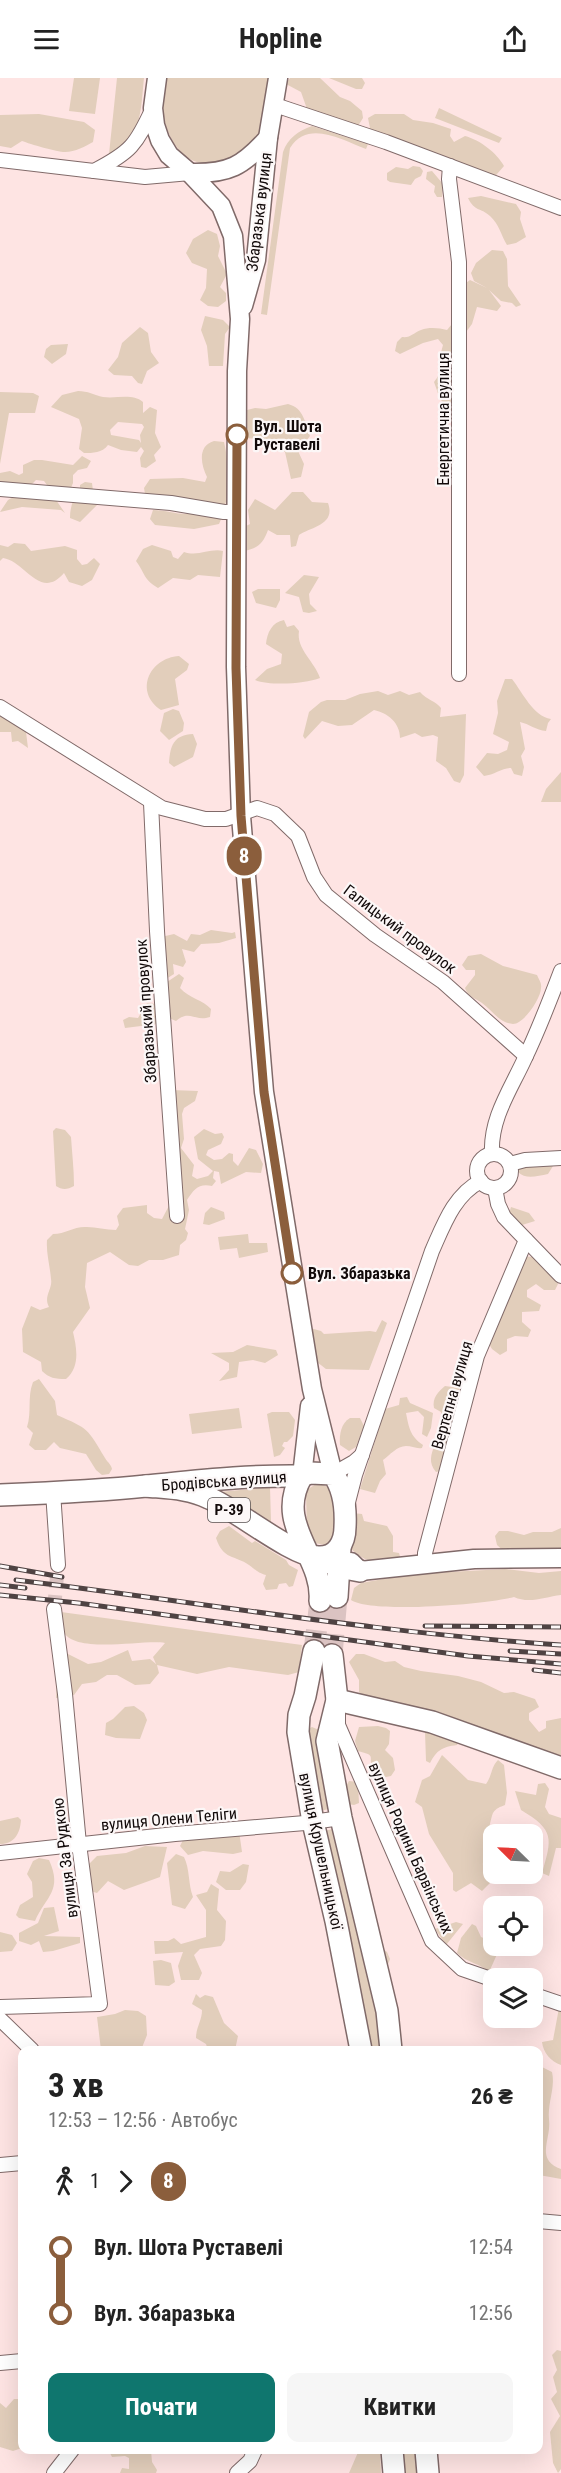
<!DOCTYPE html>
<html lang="uk">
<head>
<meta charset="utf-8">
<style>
	body { margin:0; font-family:"Roboto Condensed",sans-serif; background:#f6f6f6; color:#222; height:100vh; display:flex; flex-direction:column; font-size:22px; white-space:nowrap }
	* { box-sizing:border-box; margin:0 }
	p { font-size:20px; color:#767676 }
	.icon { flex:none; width:33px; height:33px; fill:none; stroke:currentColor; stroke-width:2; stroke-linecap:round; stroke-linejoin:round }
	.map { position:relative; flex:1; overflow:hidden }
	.drawer { position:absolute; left:18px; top:1968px; width:525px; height:408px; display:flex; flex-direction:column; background:#fff; border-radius:12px; box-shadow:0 6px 24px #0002 }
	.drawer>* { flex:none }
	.badge { padding:0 12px; border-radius:20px; font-size:21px; line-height:39px }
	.needle { width:39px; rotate:294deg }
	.fabs { position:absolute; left:483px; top:1746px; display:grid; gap:12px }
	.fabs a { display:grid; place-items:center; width:60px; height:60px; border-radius:12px; background:#fff; box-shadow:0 6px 24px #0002; font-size:30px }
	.map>.badge { position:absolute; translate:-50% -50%; box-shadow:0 0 0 3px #fff }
	.legs { display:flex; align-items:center; gap:9px; height:66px; padding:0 30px; font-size:20px }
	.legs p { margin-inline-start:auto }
	.overview { display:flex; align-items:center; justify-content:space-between; height:102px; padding:0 30px }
	h1 { font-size:33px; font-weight:700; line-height:45px }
	.cta { display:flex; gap:12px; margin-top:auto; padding:12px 30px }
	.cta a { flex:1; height:69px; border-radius:12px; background:#0f766e; color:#fff; font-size:24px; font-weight:700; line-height:69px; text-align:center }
	.cta a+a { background:#f6f6f6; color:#222 }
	ul { padding:0 30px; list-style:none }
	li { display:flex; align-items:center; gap:21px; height:66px; font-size:22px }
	li i { display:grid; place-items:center; width:9px; height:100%; margin:0 8px; background:currentColor }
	li i::after { content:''; width:15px; height:15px; margin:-8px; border:4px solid; border-radius:50%; background:#fff }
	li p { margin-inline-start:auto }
	li:first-child i { background:linear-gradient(#0000 50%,currentColor 0) }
	li:last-child i { background:linear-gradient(currentColor 50%,#0000 0) }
	header { display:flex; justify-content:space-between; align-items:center; height:78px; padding:0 30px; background:#fff; font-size:27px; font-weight:700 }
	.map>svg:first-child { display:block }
</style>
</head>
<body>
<header><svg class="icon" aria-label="menu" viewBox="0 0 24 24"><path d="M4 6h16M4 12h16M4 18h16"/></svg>Hopline<svg class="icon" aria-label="share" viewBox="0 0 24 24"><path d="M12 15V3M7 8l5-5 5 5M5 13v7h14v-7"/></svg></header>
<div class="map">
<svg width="561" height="2395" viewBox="0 0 561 2395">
	<rect width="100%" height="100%" fill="#fee4e3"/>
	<g fill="#e2cebb" fill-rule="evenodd">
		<polygon points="74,0 100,0 95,36 69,33"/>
		<path d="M117,0H144C141,27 142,69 109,76Z"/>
		<path d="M166,0H268C268,16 264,50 257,63C250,74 239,79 227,82C221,84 214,87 209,86C177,86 162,49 162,23C162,15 165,7 166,0Z"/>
		<polygon points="290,0 320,0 340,19 350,23 362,33 363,40 356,51 307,31 301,14 286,6"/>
		<polygon points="329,0 362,0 365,5 362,11 356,11"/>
		<polygon points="439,30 502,60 499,65 435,40"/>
		<path d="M39,36L84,44L95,52L93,64C86,68 75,74 65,74C57,74 30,66 22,63L11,70L0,68V37Z"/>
		<path d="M375,36H404L413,42L433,45L451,51L450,58L454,64L465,58C480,62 497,75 504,88L490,104L366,59L370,50L368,40Z"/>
		<path d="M312,48L368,66L366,71C342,62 308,41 290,70L267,237L261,236L283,74C288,60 298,53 312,48Z"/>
		<polygon points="413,88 420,89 423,93 421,98 415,101 411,107 390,104 387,102 387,95 396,89 408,91"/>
		<polygon points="432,93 443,106 442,119 437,119 434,114 435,108 426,101 427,94"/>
		<path d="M481,118L516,126L521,134L520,141L526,159L516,165L507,167C501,157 499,146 490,138C480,129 475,134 468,120Z"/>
		<polygon points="208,152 217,156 220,168 218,178 227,196 220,209 226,215 226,223 218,229 208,228 200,222 206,210 207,191 192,185 186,175 193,161"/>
		<polygon points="492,172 503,173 507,181 508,208 521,227 516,229 512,225 501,223 489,212 501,228 497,233 477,229 472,246 466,254 463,247 463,207 470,202 487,210 474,203 471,195 476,185"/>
		<polygon points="205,238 223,242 230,249 225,256 223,288 209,288 207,268 201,252"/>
		<path d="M452,246L454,250L453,339L445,338V326L440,321L434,304L442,293L440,278L443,267L438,261L423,265L400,276L395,273L397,264L402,259C411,260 413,255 421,252C429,249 439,250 447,252Z"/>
		<polygon points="140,249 148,255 151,274 159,285 147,293 142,306 138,305 132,298 114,297 108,292 118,279 122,265"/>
		<polygon points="68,266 66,276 52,286 44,279 46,271 51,267"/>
		<path d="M78,313C88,313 94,317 103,319C117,321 132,315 143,324V335L150,329L157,332L155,355L161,369L154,377L156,383L146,390L141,389L140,380L144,373L141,369L137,374L121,372L108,367C102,375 93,375 84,375L79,371L82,350L79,341L51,329L62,317ZM118,344L142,346L144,349L140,357L141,365L139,362L111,357L110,352Z"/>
		<polygon points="0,314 33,315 39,318 35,335 9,335 0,386"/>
		<path d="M288,326C304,330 305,345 310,358L298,373L304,386L301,399L291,401L285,374L259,361L244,360L242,342L247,332L255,330L266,331Z"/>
		<path d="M214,363L224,364C230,388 230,424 219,446L194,451L155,447L150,441L153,432C165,432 175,436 187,436L190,431L145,416L144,410L150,401L183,400L205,404L207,399C201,387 197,368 214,363Z"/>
		<polygon points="82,378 91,383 87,390 78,392 73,397 73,405 70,412 50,411 44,403 36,402 31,407 6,408 0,404 0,395 10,393 19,397 23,395 23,387 34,382 42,382 73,387"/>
		<path d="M85,404L92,405L93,413L103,421L80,444L70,440C70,429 73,420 80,412V407Z"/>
		<path d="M292,414H303L312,424L328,425C336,447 311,449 299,457L296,468L291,469L290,457H277L268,452C263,466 258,470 244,473V449L250,446L248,432L255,421L275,432Z"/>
		<polygon points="19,416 54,419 65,435 61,432 22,429 0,434 8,422"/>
		<path d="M14,465L25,466L31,473L65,468L77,472V481L82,487L87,486L94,480L100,486L92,502L82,508L69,504L64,495C40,523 25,483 3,480L0,483V467L8,469Z"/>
		<path d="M152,467L171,473L173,479L178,481L184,474C198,479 210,470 223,473L220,499L198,497L190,502L173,500L158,510C143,501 145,495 136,483L143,471Z"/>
		<polygon points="304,497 319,499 309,516 310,526 317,533 309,535 303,534 299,519 285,515"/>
		<polygon points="258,511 280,511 280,522 276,530 256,525 252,514"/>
		<path d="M284,542L287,549L294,547L299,553C296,571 315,584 320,600C305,606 270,608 255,602L267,591L281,586L282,576L266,566C267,555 272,544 284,542Z"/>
		<path d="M179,578L189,586L187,592L175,601L179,627L161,632C134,614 149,580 179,578Z"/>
		<path d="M505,601H512C523,615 533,638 551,641L548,645L546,653C536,652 529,646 520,644L525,671L521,678L524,689L522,698L514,696L511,690C502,690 494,697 484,698L476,689L487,675L498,676L507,672L509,664L493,656L498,635L497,623Z"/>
		<path d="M378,613L388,617L400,613L409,617L420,614C427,622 436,623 441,630L440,639L466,636L464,697L460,705L454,703L446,690L436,683L438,659L433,657L422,659L415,655L400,660C400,645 388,635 374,632L352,647L338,648L322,643L305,661L303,658L309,634L321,624L327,622H345L360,616Z"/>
		<polygon points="173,631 179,633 184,645 183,653 169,662 160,653 164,635"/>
		<polygon points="0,636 26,654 28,670 18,663 12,664 11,654 0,654"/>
		<path d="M193,656L197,666L193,679L174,689L169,685C170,667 174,657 193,656Z"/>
		<polygon points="561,694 561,724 541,724 546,711"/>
		<polygon points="211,852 232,855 235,854 236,860 219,865 201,866 194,874 182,871 186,884 183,889 173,886 174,896 166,901 161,859 174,856 187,863 191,856 200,857"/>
		<path d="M481,876L503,888L537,897C539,902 542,905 541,910C541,920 524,946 513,946C499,945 492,932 482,925C475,920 468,919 465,910L475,897V892H466L462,887L468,878Z"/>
		<path d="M179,896L184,900L180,910C189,920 203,922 211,931L210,939C194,944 190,931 176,943L169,940L157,946L125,950L123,942L129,939L138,940L147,925L157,926L164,906Z"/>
		<path d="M171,1012L198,1013L195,1023L184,1030L182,1036L184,1061L181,1070L194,1087L192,1098L197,1101L208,1098L213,1093L198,1081L194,1059L204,1051L215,1056L222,1055L224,1059L221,1066L208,1072L206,1077L214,1082L222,1081L229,1075L233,1076V1083L238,1088L249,1070L256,1072L263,1086L261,1095L246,1094L221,1106L219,1094L214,1093L213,1100L216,1103L212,1108C199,1105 194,1111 187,1122L189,1132L185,1151L188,1155L186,1162L180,1167L179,1177L163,1182H149L138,1188L129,1187L110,1174L87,1185L85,1209L90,1230L73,1254C77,1271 80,1289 66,1301C55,1301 49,1300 42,1293L41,1284L23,1274L22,1251L31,1228L40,1232L49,1229C43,1218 53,1211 51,1201C50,1188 46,1175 47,1162L53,1156C66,1156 74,1148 87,1149C96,1149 106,1152 116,1152L119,1147L117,1138L123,1130L147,1127V1135L154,1140L162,1141L173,1120Z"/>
		<path d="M56,1050L65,1052L71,1059C72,1075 74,1091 74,1108C67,1112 62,1112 56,1108L53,1053Z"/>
		<path d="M549,1082L553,1088L548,1096C537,1098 526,1102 518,1094L520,1089Z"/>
		<polygon points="211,1129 224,1134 225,1141 209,1147 203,1146 205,1135"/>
		<polygon points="511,1129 529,1135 535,1143 522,1147 509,1136"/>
		<polygon points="248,1156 249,1165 267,1165 268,1174 239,1180 237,1170 220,1172 218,1159"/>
		<polygon points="523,1178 541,1180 558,1206 555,1212 544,1212 536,1206 527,1212 527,1219 541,1227 539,1233 522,1234 522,1244 531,1252 528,1259 515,1258 507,1261 507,1273 500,1277 492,1271 483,1256"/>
		<polygon points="382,1242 387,1245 369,1292 326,1291 317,1284 310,1250 321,1253 324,1256 370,1253 376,1254"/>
		<polygon points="247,1267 276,1272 278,1277 265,1285 253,1282 239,1284 237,1299 219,1303 229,1292 229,1285 211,1275 233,1274"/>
		<path d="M39,1301L55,1323L57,1337C89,1351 87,1350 105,1380C108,1385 111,1386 112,1391L109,1396L102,1397L96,1392L86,1376L60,1370L54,1364L46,1372H35L29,1367L33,1355L27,1349C32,1334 27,1319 33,1304Z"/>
		<path d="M445,1308L459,1310L461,1317L454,1330L448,1369L440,1393L436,1394C428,1384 431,1377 435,1366L441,1368L446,1350L442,1346L441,1334L434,1330C432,1320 438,1314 445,1308Z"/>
		<path d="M407,1319L410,1325L433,1335L431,1350L427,1359L422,1356L424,1339L418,1333L406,1335C409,1350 410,1358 423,1367L422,1370C416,1371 412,1368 406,1368C397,1368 390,1377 383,1382L386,1396L380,1403L375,1415L360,1411L385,1331L399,1327L400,1320Z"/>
		<polygon points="239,1330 242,1350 192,1356 189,1336"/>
		<polygon points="272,1334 289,1334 295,1342 293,1358 287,1364 284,1364 282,1368 285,1370 280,1377 274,1379 267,1336"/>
		<path d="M350,1340H360L364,1348L356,1369L349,1373L340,1367C339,1357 341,1345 350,1340Z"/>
		<polygon points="318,1405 331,1410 337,1441 332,1464 326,1467 314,1465 307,1452 306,1416 308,1411"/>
		<polygon points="270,1409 271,1444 220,1414"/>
		<path d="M353,1435L362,1436L364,1443L387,1448L393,1458V1474L399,1475L401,1482C376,1485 367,1487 348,1468Z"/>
		<path d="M229,1448L252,1465L255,1463L286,1482L289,1487L298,1492L293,1508L289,1509L286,1505L279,1506L277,1511L266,1512L263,1506L266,1497C258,1495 256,1492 249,1487C235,1477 223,1482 216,1460L220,1453Z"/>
		<polygon points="561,1450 561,1482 508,1477 497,1467 495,1458 499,1453 508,1453 524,1457 533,1454 552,1454"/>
		<path d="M505,1491L539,1495L561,1493V1517C545,1519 529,1526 514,1519C488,1526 372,1536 351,1522L354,1510L361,1505L411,1496Z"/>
		<path d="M61,1534L302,1567L299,1594L288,1597L229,1589L197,1596L157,1587L159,1595L150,1606L135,1607L117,1597H107L96,1604L82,1606L74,1617L56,1620L57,1598L66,1575L88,1586L101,1584L128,1572L132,1583L150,1581L156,1586L153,1579L165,1565C144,1561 74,1577 63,1553C61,1548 62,1539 61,1534Z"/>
		<polygon points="356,1576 364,1576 385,1584 395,1583 404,1589 421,1593 458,1598 481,1604 504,1615 514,1614 535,1621 539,1629 529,1635 529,1642 539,1654 546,1650 546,1643 561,1640 561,1687 487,1660 479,1649 463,1650 437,1643 424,1631 364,1619 359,1614 359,1602 349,1584"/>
		<polygon points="134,1628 144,1635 147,1642 140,1661 116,1660 105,1657 106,1645 113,1641 125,1629"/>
		<path d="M378,1648L386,1650L390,1653L389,1666L385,1672L393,1680L395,1692L391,1698L386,1699L373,1692C367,1678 378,1678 358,1673L355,1663L359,1649Z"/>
		<path d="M433,1648L462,1658L457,1667C442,1669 437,1672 430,1685L426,1683L425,1654Z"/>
		<polygon points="312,1649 319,1652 321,1657 333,1730 320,1733 308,1651"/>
		<path d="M442,1677L468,1702L486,1706C492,1698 491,1689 498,1682L504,1687L507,1715L505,1727C500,1729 496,1730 493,1735C491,1738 482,1784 483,1788L493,1792L494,1796H499L482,1813L471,1805L456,1814L453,1812V1795L429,1756L422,1729L415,1724L422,1702L430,1698Z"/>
		<polygon points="349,1703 358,1704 359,1725 354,1727 348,1726 345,1710"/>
		<path d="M545,1705L549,1711L545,1729L549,1736L561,1740V1770H556L549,1798L542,1795C552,1761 555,1752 521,1732L515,1713L536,1717L538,1706Z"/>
		<path d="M18,1739L21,1742C20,1756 14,1766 0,1766V1743Z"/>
		<polygon points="337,1750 379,1868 387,1874 390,1881 384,1897 377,1934 382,1972 366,1972 324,1753"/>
		<polygon points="239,1753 242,1774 233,1776 203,1773 188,1777 180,1768 186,1756"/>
		<polygon points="145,1768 167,1769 160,1799 124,1812 108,1803 97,1815 80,1810 84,1791 97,1778 126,1775"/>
		<path d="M176,1776L184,1779C190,1791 188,1806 193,1819L185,1831L172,1827L167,1785Z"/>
		<path d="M39,1780L49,1782C63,1813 46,1818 35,1843L19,1840L16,1837L20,1827L33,1819L32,1804L27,1796L33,1783Z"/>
		<polygon points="243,1786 249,1787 246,1804 240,1812 226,1812 216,1804 220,1793 230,1794"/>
		<polygon points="211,1806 219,1811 217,1832 226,1843 225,1862 221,1868 200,1871 194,1877 202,1895 199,1902 181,1902 178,1888 183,1874 155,1876 154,1863 168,1863 174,1860 181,1866 206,1859 206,1832 196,1817 207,1814"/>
		<polygon points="54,1829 59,1853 44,1858 80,1859 80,1865 53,1873 43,1874 39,1863 31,1867 19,1863 19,1855 38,1845 44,1830"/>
		<polygon points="456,1844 463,1846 446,1867 435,1851"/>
		<path d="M472,1846L476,1848L481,1859L493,1864L494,1868L499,1872L489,1894C480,1885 467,1885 457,1875L461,1860Z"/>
		<polygon points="0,1854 12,1857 17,1865 12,1873 0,1874"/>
		<polygon points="161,1882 171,1885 175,1904 169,1908 155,1907 153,1883"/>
		<path d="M196,1916L200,1920L205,1917L213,1919L224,1945L238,1958L235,1972H208L206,1966L196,1960C196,1949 202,1943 202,1932L192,1926Z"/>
		<path d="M559,1930H561V1987C551,1984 543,1974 542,1964L553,1962Z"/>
		<polygon points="125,1932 138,1933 146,1938 147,1957 141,1972 101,1972 97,1939 115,1936"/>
		<path d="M538,1987L552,1994C555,2007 550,2019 549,2032C548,2038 550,2044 549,2051C547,2068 539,2083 561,2091V2101L539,2097Z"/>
		<polygon points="557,2272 561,2273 561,2391 558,2395 553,2385 550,2354 560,2338 551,2321 557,2314 553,2299 557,2292 552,2277"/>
		<polygon points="22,2319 22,2370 13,2373 0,2369 0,2325 6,2330 14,2321 20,2321"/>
		<polygon points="112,2372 151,2372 152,2384 157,2392 156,2395 120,2395 122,2390 129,2391 129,2380 125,2378 112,2379 110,2375"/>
		<polygon points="359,2372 380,2372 381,2395 349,2395"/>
		<polygon points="399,2372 417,2372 419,2395 400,2395"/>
	</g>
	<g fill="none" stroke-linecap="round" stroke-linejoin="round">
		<polyline stroke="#dbc3c2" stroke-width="14" stroke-dasharray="14 7" stroke-linecap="butt" points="54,1531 58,1487"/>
		<g stroke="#dbc3c2" stroke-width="21" stroke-dasharray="21 10" stroke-linecap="butt">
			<polyline points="314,1573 320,1523"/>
			<polyline points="332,1577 337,1519"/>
		</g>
		<g stroke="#806a69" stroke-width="16">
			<g id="street">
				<polyline points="275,27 386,64 561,130"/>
				<polyline points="0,82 145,99 190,95"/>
				<polyline points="450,88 449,101 459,184 459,596"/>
				<path d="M94,93C131,74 136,67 153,30"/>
				<polyline points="0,411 171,425 224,434 237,434"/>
				<polyline points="0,629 162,730 205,741 226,741 257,730 275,736 298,758 314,799 326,817 375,857 443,904 526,978"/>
				<polyline points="151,725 157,853 177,1138"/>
				<path d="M492,1076C490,1040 511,1011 525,980C539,951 550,922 561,893"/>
				<circle cx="494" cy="1093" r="17"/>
				<polyline points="510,1086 525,1082 561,1080"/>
				<polyline points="495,1110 498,1126 504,1139 561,1198"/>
				<polyline points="333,1396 354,1384 362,1377"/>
				<polyline points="53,1414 58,1487"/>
				<path d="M347,1428L355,1397L432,1173C444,1146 454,1117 481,1103"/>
				<polyline points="425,1486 425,1475 477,1278 526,1162"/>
				<polyline points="338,1635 338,1647 432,1863 462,1891 494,1902"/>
				<polyline points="0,1775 175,1756 305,1745 341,1740"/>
				<polyline points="532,1916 561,1926"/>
				<polyline points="0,1929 100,1926 79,1766 65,1616 54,1531"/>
				<polyline points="0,1941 32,1972"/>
				<polyline points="0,2087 22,2085"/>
				<polyline points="538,2143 561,2145"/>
				<polyline points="0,2285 22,2283"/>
				<polyline points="54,2395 72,2372"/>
				<polyline points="237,2395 250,2383 255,2372"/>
			</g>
		</g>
		<g stroke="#806a69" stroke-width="21">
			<g id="secondary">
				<polyline points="157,0 153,30 155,47 160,62 169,77 190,95 221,128 233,158 240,241 237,293 236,589 241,738 264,1014 312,1311 333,1396"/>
				<path d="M190,95C229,96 243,88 268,60"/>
				<polyline points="243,228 256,182 268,60 278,0"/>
				<polyline points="302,1398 310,1328"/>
				<polyline points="351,1484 360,1493 474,1481 561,1480"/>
			</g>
		</g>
		<g stroke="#806a69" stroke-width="24">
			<g id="primary">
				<path d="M146,1408C167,1410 189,1410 209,1420C237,1432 291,1477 318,1479C337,1480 345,1464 345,1449C346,1430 344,1411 333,1396L310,1395L302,1398C273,1447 324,1478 320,1523"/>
				<path d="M0,1417C49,1415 98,1413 146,1408C198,1403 250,1397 302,1398"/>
				<polyline points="326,1483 339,1489 360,1493"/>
				<polyline points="337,1519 340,1470"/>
				<polyline points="314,1573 305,1618 299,1637 298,1654 313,1744 336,1843 361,1972"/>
				<polyline points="332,1577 337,1622 327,1663 341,1740 387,1933 391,1972"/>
				<polyline points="337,1622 432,1644 561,1690"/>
				<polyline points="392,2372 394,2395"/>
				<polyline points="426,2372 428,2395"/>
			</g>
		</g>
		<use href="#street" stroke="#fff" stroke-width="14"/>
		<use href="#secondary" stroke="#fff" stroke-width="18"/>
		<use href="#primary" stroke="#fff" stroke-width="21"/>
		<g stroke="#4f4343" stroke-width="5">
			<g id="rail">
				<polyline points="0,1488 62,1499"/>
				<path d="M16,1502C198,1524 378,1555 561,1567"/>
				<polyline points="0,1507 25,1510"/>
				<polyline points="0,1517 78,1525 468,1578 561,1586"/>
				<polyline points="425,1548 561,1549"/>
				<polyline points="510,1573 561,1576"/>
				<polyline points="534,1592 561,1595"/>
			</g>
		</g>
		<use href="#rail" stroke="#fcf7f7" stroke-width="3" stroke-dasharray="9" stroke-linecap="butt"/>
	</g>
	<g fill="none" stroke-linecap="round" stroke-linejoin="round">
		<g stroke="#fff" stroke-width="14">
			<polyline id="line-1" points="237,357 236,590 241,738 264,1014 292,1195"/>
		</g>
		<use href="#line-1" stroke="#8b5e3c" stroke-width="9"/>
	</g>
	<g fill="#fff" stroke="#8b5e3c" stroke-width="3">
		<circle cx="237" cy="357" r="10"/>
		<circle cx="292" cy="1195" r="10"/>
	</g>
	<g text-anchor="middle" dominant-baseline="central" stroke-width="4.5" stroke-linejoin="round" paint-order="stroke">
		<rect fill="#fcf7f7" stroke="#585151" stroke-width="1.5" x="208" y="1420" width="42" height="24" rx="4.5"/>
		<g font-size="15" font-weight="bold" fill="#120a0a">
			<text x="229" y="1432">Р-39</text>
		</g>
		<g font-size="16" fill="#120a0a" stroke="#fcf7f7">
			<text transform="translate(259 134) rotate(-83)">Збаразька вулиця</text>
			<text transform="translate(443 341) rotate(-90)">Енергетична вулиця</text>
			<text transform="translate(400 851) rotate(37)">Галицький провулок</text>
			<text transform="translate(146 933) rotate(-94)">Збаразький провулок</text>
			<text transform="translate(452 1317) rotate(-74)">Вертепна вулиця</text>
			<text transform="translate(224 1403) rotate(-4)">Бродівська вулиця</text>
			<text transform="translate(169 1741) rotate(-5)">вулиця Олени Теліги</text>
			<text transform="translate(411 1770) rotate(66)">вулиця Родини Барвінських</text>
			<text transform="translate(321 1773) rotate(78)">вулиця Крушельницької</text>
			<text transform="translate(65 1780) rotate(-97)">вулиця За Рудкою</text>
		</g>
		<g font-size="16" font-weight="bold" fill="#120a0a" stroke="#fcf7f7" text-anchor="start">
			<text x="254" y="348">Вул. Шота<tspan x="254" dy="18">Руставелі</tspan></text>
			<text x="308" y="1195">Вул. Збаразька</text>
		</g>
	</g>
</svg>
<div class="fabs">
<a><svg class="needle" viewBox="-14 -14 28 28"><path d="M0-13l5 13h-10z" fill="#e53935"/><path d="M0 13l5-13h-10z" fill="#767676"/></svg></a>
<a><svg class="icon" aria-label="locate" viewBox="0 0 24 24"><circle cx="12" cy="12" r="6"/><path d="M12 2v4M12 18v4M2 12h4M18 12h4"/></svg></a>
<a><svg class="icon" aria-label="layers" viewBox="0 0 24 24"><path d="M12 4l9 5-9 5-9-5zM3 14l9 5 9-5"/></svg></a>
</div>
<b class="badge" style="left:244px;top:778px;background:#8b5e3c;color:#fff">8</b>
<section class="drawer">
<div class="overview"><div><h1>3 хв</h1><p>12:53 – 12:56 · Автобус</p></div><b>26 ₴</b></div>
<div class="legs"><svg class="icon" aria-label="walk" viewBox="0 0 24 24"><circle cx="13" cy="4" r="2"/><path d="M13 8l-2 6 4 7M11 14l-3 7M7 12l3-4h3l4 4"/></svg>1<svg class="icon" aria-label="forward" viewBox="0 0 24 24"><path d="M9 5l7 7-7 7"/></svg><b class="badge" style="background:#8b5e3c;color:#fff">8</b></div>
<ul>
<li><i style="color:#8b5e3c"></i><b>Вул. Шота Руставелі</b><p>12:54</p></li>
<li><i style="color:#8b5e3c"></i><b>Вул. Збаразька</b><p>12:56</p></li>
</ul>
<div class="cta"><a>Почати</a><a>Квитки</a></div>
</section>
</div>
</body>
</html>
